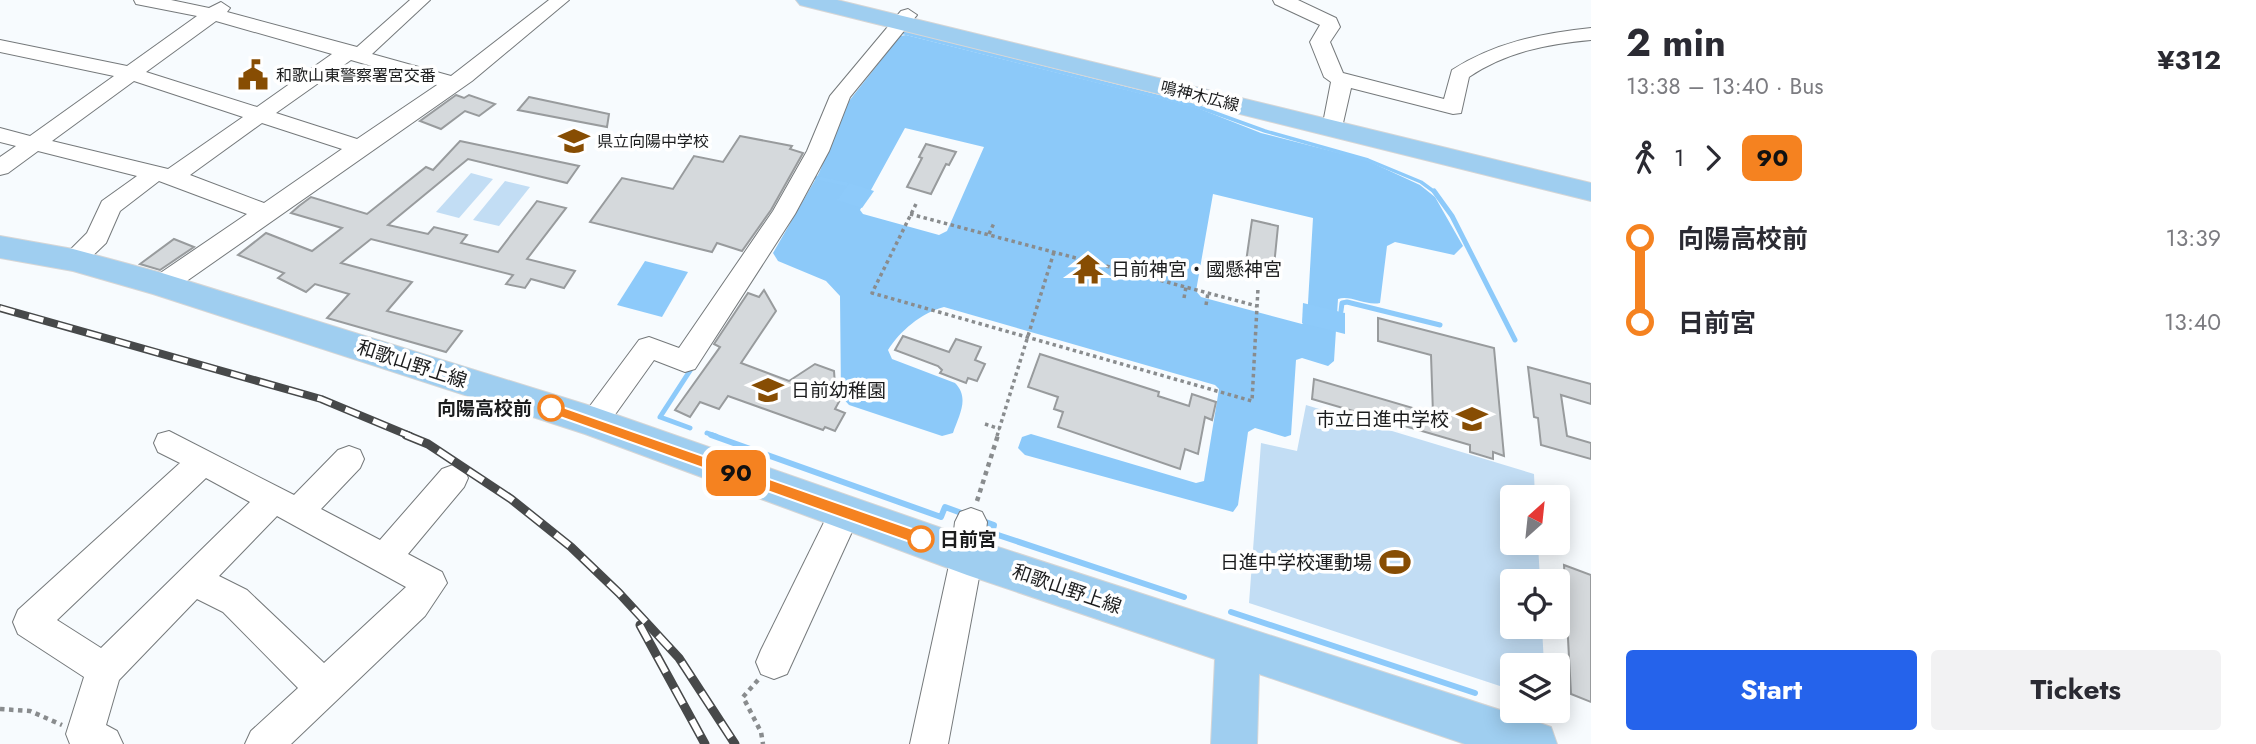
<!DOCTYPE html>
<html lang="en">
<head>
<meta charset="utf-8">
<style>
	body { margin:0; font-family:Jost,"Noto Sans JP",sans-serif; background:#f2f2f3; color:#2b2b33; height:100vh; display:flex; flex-direction:column; font-size:26px; white-space:nowrap }
	* { box-sizing:border-box; margin:0 }
	p { font-size:23px; color:#7c7c81 }
	.icon { flex:none; width:38px; height:38px; fill:none; stroke:currentColor; stroke-width:2; stroke-linecap:round; stroke-linejoin:round }
	.map { position:relative; flex:1; overflow:hidden }
	.side { display:flex; flex-direction:column; background:#fff; width:665px }
	.side>* { flex:none }
	.badge { padding:0 14px; border-radius:10px; font-size:24px; line-height:46px }
	.needle { width:46px; rotate:27deg }
	.tools { position:absolute; left:1500px; top:485px; display:grid; gap:14px }
	.tools a { display:grid; place-items:center; width:70px; height:70px; border-radius:7px; background:#fff; box-shadow:0 4px 18px #0003; font-size:35px }
	.map>.badge { position:absolute; translate:-50% -50%; box-shadow:0 0 0 4px #fff }
	.legs { display:flex; align-items:center; gap:10px; height:77px; padding:0 35px; font-size:23px }
	.legs p { margin-inline-start:auto }
	.head { display:flex; align-items:center; justify-content:space-between; height:119px; padding:0 35px }
	h1 { font-size:38px; font-weight:700; line-height:52px }
	.primary-button { display:flex; gap:14px; margin-top:auto; padding:14px 35px }
	.primary-button a { flex:1; height:80px; border-radius:7px; background:#2563eb; color:#fff; font-size:28px; font-weight:700; line-height:80px; text-align:center }
	.primary-button a+a { background:#f2f2f3; color:#2b2b33 }
	ul { padding:0 35px; list-style:none }
	li { display:flex; align-items:center; gap:24px; height:84px; font-size:26px }
	li i { display:grid; place-items:center; width:10px; height:100%; margin:0 9px; background:currentColor }
	li i::after { content:''; width:18px; height:18px; margin:-9px; border:5px solid; border-radius:50%; background:#fff }
	li p { margin-inline-start:auto }
	li:first-child i { background:linear-gradient(#0000 50%,currentColor 0) }
	li:last-child i { background:linear-gradient(currentColor 50%,#0000 0) }
	main { display:flex; flex:1; min-height:0 }
	.map>svg:first-child { display:block }
</style>
</head>
<body>
<main>
<div class="map">
<svg width="1591" height="744" viewBox="0 0 1591 744">
	<rect width="100%" height="100%" fill="#f7fbfe"/>
	<g fill="#c2ddf4">
		<polygon points="471,173 493,179 459,218 436,212"/>
		<polygon points="505,181 530,187 499,226 473,220"/>
		<polygon points="1306,405 1534,474 1535,497 1512,497 1512,542 1538,543 1540,581 1512,581 1512,626 1542,627 1544,665 1512,665 1512,690 1249,603 1261,443 1297,451"/>
	</g>
	<path fill="#8cc9f9" fill-rule="evenodd" d="M906,35L1195,107L1261,133L1366,160L1420,185L1435,197L1463,246L1454,255L1395,242L1387,246L1380,303C1365,306 1351,295 1338,299L1334,361L1328,366L1302,358L1296,360L1291,435L1285,437L1255,428L1248,432L1238,505L1233,512L1025,455L1018,448L1022,437L1031,434L1196,483L1204,481L1219,389L1215,385L944,307C921,313 900,331 888,350L892,359L955,383C970,398 959,415 953,433L942,436L849,405L841,396L840,296L826,281L778,261L773,253L819,173L849,101L900,36ZM905,128L984,147L947,231L939,235L863,214L860,210ZM1213,194L1313,218L1307,320L1302,324L1201,297L1196,291Z"/>
	<g fill="#8dcafa">
		<polygon points="849,183 874,191 862,208 837,200"/>
		<polygon points="645,261 688,272 662,317 617,305"/>
		<polygon points="1303,303 1345,313 1345,334 1302,323"/>
	</g>
	<g fill="none" stroke-linecap="round" stroke-linejoin="round">
		<g stroke="#8dcafa" stroke-width="3.5">
			<polyline points="899,35 901,32 1196,106 1265,131 1368,160 1421,182 1436,193"/>
			<polyline points="812,177 846,184"/>
		</g>
		<g stroke="#8dcafa" stroke-width="5">
			<polyline points="1434,191 1452,216 1515,340"/>
			<polyline points="1341,311 1342,303 1347,302 1440,325"/>
			<polyline points="690,428 660,417 693,366"/>
			<polyline points="707,433 716,436"/>
		</g>
		<g stroke="#8dcafa" stroke-width="6">
			<polyline points="711,435 941,517 945,507 964,514"/>
			<polyline points="983,521 994,525 992,533 1184,597"/>
			<polyline points="1231,612 1475,693"/>
		</g>
	</g>
	<g fill="#d5d9dc" stroke="#989b9d" stroke-width="2">
		<polygon points="456,95 464,98 469,95 495,104 479,116 465,111 441,129 420,121"/>
		<polygon points="529,97 609,114 607,127 518,110"/>
		<polygon points="740,136 792,146 790,149 803,153 771,210 742,251 717,243 712,252 590,222 622,178 673,189 694,156 723,162"/>
		<polygon points="460,141 579,166 567,183 468,159 388,225 428,234 434,227 467,235 461,243 498,252 537,201 566,208 527,259 575,271 564,288 531,279 525,288 506,284 513,275 371,239 341,263 412,282 387,311 462,331 446,352 327,318 349,294 315,284 306,292 278,278 284,273 238,255 266,233 312,251 342,228 291,213 299,206 311,197 367,214 426,167 433,170"/>
		<polygon points="926,144 956,152 949,165 946,164 931,194 907,187 922,158 919,157"/>
		<polygon points="1252,220 1278,226 1273,276 1245,269"/>
		<polygon points="174,239 194,247 160,270 140,264"/>
		<polygon points="764,290 776,311 741,363 789,381 815,364 834,371 836,399 840,400 835,409 845,413 835,431 825,427 823,430 728,396 719,409 700,402 690,417 675,410 720,347 714,344 748,293 759,297"/>
		<polygon points="1378,318 1494,348 1504,456 1493,452 1493,459 1470,452 1470,445 1312,399 1314,379 1433,414 1431,355 1378,341"/>
		<polygon points="903,336 949,352 956,339 981,347 975,360 985,364 977,381 968,378 966,383 940,373 942,370 938,366 895,350"/>
		<polygon points="1040,354 1159,392 1158,396 1189,406 1192,394 1216,402 1212,420 1205,417 1198,454 1185,449 1180,469 1058,427 1063,412 1054,409 1058,397 1028,387"/>
		<polygon points="1528,367 1591,384 1591,404 1561,395 1567,436 1591,443 1591,459 1541,445 1538,418 1534,417"/>
		<polygon points="1564,565 1591,575 1591,702 1571,694"/>
	</g>
	<g fill="none" stroke-linecap="round" stroke-linejoin="round">
		<g stroke="#75797b" stroke-width="2">
			<g id="minor">
				<path d="M134,0H171L209,8L221,2L230,8L227,12L357,47L410,0H430L372,54L451,76L549,0H569L472,81L171,292L162,294L153,292L149,285L153,278L247,214L159,181L120,211L106,243L82,266L73,269L64,266L60,260L87,233L102,201L137,176L38,151L8,173L0,175V157L16,146L0,142V128L30,136L114,76L0,52V40L127,66L197,16L136,4ZM216,21L332,54L257,107L146,72ZM351,60L437,85L357,139L276,113ZM134,81L243,117L168,169L52,141ZM262,123L342,149L264,203L190,175Z"/>
				<path d="M1273,0H1298L1336,18L1340,27L1330,42L1343,73L1444,99L1452,70C1494,43 1542,33 1591,28V40C1547,44 1506,52 1469,77L1461,113L1453,114L1351,88L1343,123H1327L1324,118L1331,82L1324,77L1310,42L1320,25L1275,4Z"/>
				<polygon points="908,9 917,15 850,97 829,151 795,214 695,369 685,372 654,360 604,430 594,434 584,430 579,422 584,414 639,340 649,337 679,348 773,211 807,151 830,96 901,11"/>
				<path d="M169,431L294,495L338,450L349,446L360,450L364,459L360,468L321,509L380,540L442,469L453,465L464,469L468,478L464,487L408,554L442,572L447,583L425,616L291,744H245L251,731L298,688L223,612L197,599L119,680L106,725L117,731L123,744H70L66,734L84,677L18,634L13,622L18,610L180,463L158,452L154,443L158,434ZM206,478L250,502L101,648L57,620ZM277,516L406,587L324,663L247,590L219,576Z"/>
				<polygon points="845,498 856,502 861,512 787,674 774,679 761,674 756,662 761,650 834,502"/>
				<polygon points="971,508 982,512 987,522 983,556 948,744 910,744 951,556 955,522 960,512"/>
			</g>
		</g>
		<g stroke="#d6d6d6" stroke-width="2">
			<g id="major">
				<polygon points="796,0 837,0 1591,183 1591,201 800,5"/>
				<polygon points="0,236 73,249 162,273 594,407 967,537 1534,721 1551,727 1557,744 1465,744 1259,674 1257,744 1211,744 1215,659 967,575 585,434 153,294 73,271 0,258"/>
			</g>
		</g>
		<g stroke="#898c8e" stroke-width="3.5" stroke-dasharray="3.5 3.5" stroke-linecap="butt">
			<polyline points="916,204 872,293 1252,401 1258,288"/>
			<polyline points="910,214 1257,306"/>
			<polyline points="989,234 994,223"/>
			<polyline points="1137,274 1140,262"/>
			<polyline points="1184,298 1186,287"/>
			<polyline points="1206,305 1208,293"/>
			<polyline points="985,424 1000,429"/>
			<polyline points="997,436 1054,252"/>
		</g>
		<g stroke="#898c8e" stroke-width="4.5" stroke-dasharray="4.5 4.5" stroke-linecap="butt">
			<polyline points="977,501 998,435"/>
			<polyline points="758,680 743,697 761,732 763,744"/>
			<polyline points="0,709 30,711 62,725"/>
		</g>
		<use href="#minor" fill="#fff" fill-rule="evenodd"/>
		<use href="#major" fill="#9fcef0" fill-rule="evenodd"/>
		<g stroke="#47494a" stroke-width="8">
			<polyline id="rail-far1" points="0,308 321,399 410,436"/>
		</g>
		<g stroke="#47494a" stroke-width="9">
			<g id="rail">
				<polyline points="406,435 428,444 511,499 571,547 619,593 679,658 735,744"/>
				<polyline points="640,625 705,744"/>
			</g>
		</g>
		<use href="#rail-far1" stroke="#fff" stroke-width="5" stroke-dasharray="15" stroke-linecap="butt"/>
		<use href="#rail" stroke="#fff" stroke-width="6" stroke-dasharray="18" stroke-linecap="butt"/>
	</g>
	<polygon fill="#f58220" stroke="#fff" stroke-width="2" points="551,403 921,532 927,534 929,539 927,544 921,546 546,412 546,404"/>
	<defs>
		<g id="civic-bare" transform="scale(2.415)"><path d="M-.6-6.5H3V-4.5H.6V-3L4-1V1h2V6H-6V1h2V-1L-.6-3ZM-1.2 2.5V6h2.4V2.5Z" fill="#874d03" stroke="#fff" stroke-width="2.5" paint-order="stroke"/></g>
		<g id="school-bare" transform="scale(2.415)"><path d="M0-5L7-2L0 1L-7-2ZM-4 1L0 2.5L4 1V4Q0 6-4 4Z" fill="#874d03" stroke="#fff" stroke-width="2.5" paint-order="stroke"/></g>
		<g id="temple-bare" transform="scale(2.415)"><path d="M0-6L5-2H3V0L6.5 2.5H4V6H1.5V3h-3V6H-4V2.5H-6.5L-3 0V-2H-5Z" fill="#874d03" stroke="#fff" stroke-width="2.5" paint-order="stroke"/></g>
		<g id="stadium-bare" transform="scale(2.415)"><path d="M0-5a6.5 5 0 1 0 0 10a6.5 5 0 1 0 0-10ZM-3.5-1.8h7v3.6h-7Z" fill="#874d03" stroke="#fff" stroke-width="2.5" paint-order="stroke"/></g>
	</defs>
	<g fill-rule="evenodd">
		<use href="#civic-bare" x="253" y="75"/>
		<use href="#school-bare" x="574" y="141"/>
		<use href="#temple-bare" x="1088" y="269"/>
		<use href="#school-bare" x="768" y="390"/>
		<use href="#school-bare" x="1472" y="419"/>
		<use href="#stadium-bare" x="1395" y="562"/>
	</g>
	<g fill="#fff" stroke="#f58220" stroke-width="3.5">
		<circle cx="551" cy="408" r="12"/>
		<circle cx="921" cy="539" r="12"/>
	</g>
	<g text-anchor="middle" dominant-baseline="central" stroke-width="7" stroke-linejoin="round" paint-order="stroke">
		<g font-size="16" fill="#1c1d1e" stroke="#fff" text-anchor="start">
			<text x="276" y="75">和歌山東警察署宮交番</text>
			<text x="597" y="141">県立向陽中学校</text>
		</g>
		<g font-size="16" fill="#1c1d1e" stroke="#fff">
			<text transform="translate(1200 96) rotate(14)">鳴神木広線</text>
		</g>
		<g font-size="19" fill="#1c1d1e" stroke="#fff" text-anchor="start">
			<text x="1111" y="269">日前神宮・國懸神宮</text>
			<text x="791" y="390">日前幼稚園</text>
			<text x="1449" y="419" text-anchor="end">市立日進中学校</text>
			<text x="1372" y="562" text-anchor="end">日進中学校運動場</text>
		</g>
		<g font-size="19" fill="#1c1d1e" stroke="#fff">
			<text transform="translate(412 364) rotate(18)">和歌山野上線</text>
			<text transform="translate(1067 589) rotate(19)">和歌山野上線</text>
		</g>
		<g font-size="19" font-weight="bold" fill="#1c1d1e" stroke="#fff" text-anchor="end">
			<text x="532" y="408">向陽高校前</text>
			<text x="940" y="539" text-anchor="start">日前宮</text>
		</g>
	</g>
</svg>
<div class="tools">
<a><svg class="needle" viewBox="-14 -14 28 28"><path d="M0-13l5 13h-10z" fill="#e53935"/><path d="M0 13l5-13h-10z" fill="#7c7c81"/></svg></a>
<a><svg class="icon" aria-label="locate" viewBox="0 0 24 24"><circle cx="12" cy="12" r="6"/><path d="M12 2v4M12 18v4M2 12h4M18 12h4"/></svg></a>
<a><svg class="icon" aria-label="layers" viewBox="0 0 24 24"><path d="M12 4l9 5-9 5-9-5zM3 14l9 5 9-5"/></svg></a>
</div>
<b class="badge" style="left:736px;top:473px;background:#f58220;color:#111">90</b>
</div>
<section class="side">
<div class="head"><div><h1>2 min</h1><p>13:38 – 13:40 · Bus</p></div><b>¥312</b></div>
<div class="legs"><svg class="icon" aria-label="walk" viewBox="0 0 24 24"><circle cx="13" cy="4" r="2"/><path d="M13 8l-2 6 4 7M11 14l-3 7M7 12l3-4h3l4 4"/></svg>1<svg class="icon" aria-label="forward" viewBox="0 0 24 24"><path d="M9 5l7 7-7 7"/></svg><b class="badge" style="background:#f58220;color:#111">90</b></div>
<ul>
<li><i style="color:#f58220"></i><b>向陽高校前</b><p>13:39</p></li>
<li><i style="color:#f58220"></i><b>日前宮</b><p>13:40</p></li>
</ul>
<div class="primary-button"><a>Start</a><a>Tickets</a></div>
</section>
</main>
</body>
</html>
